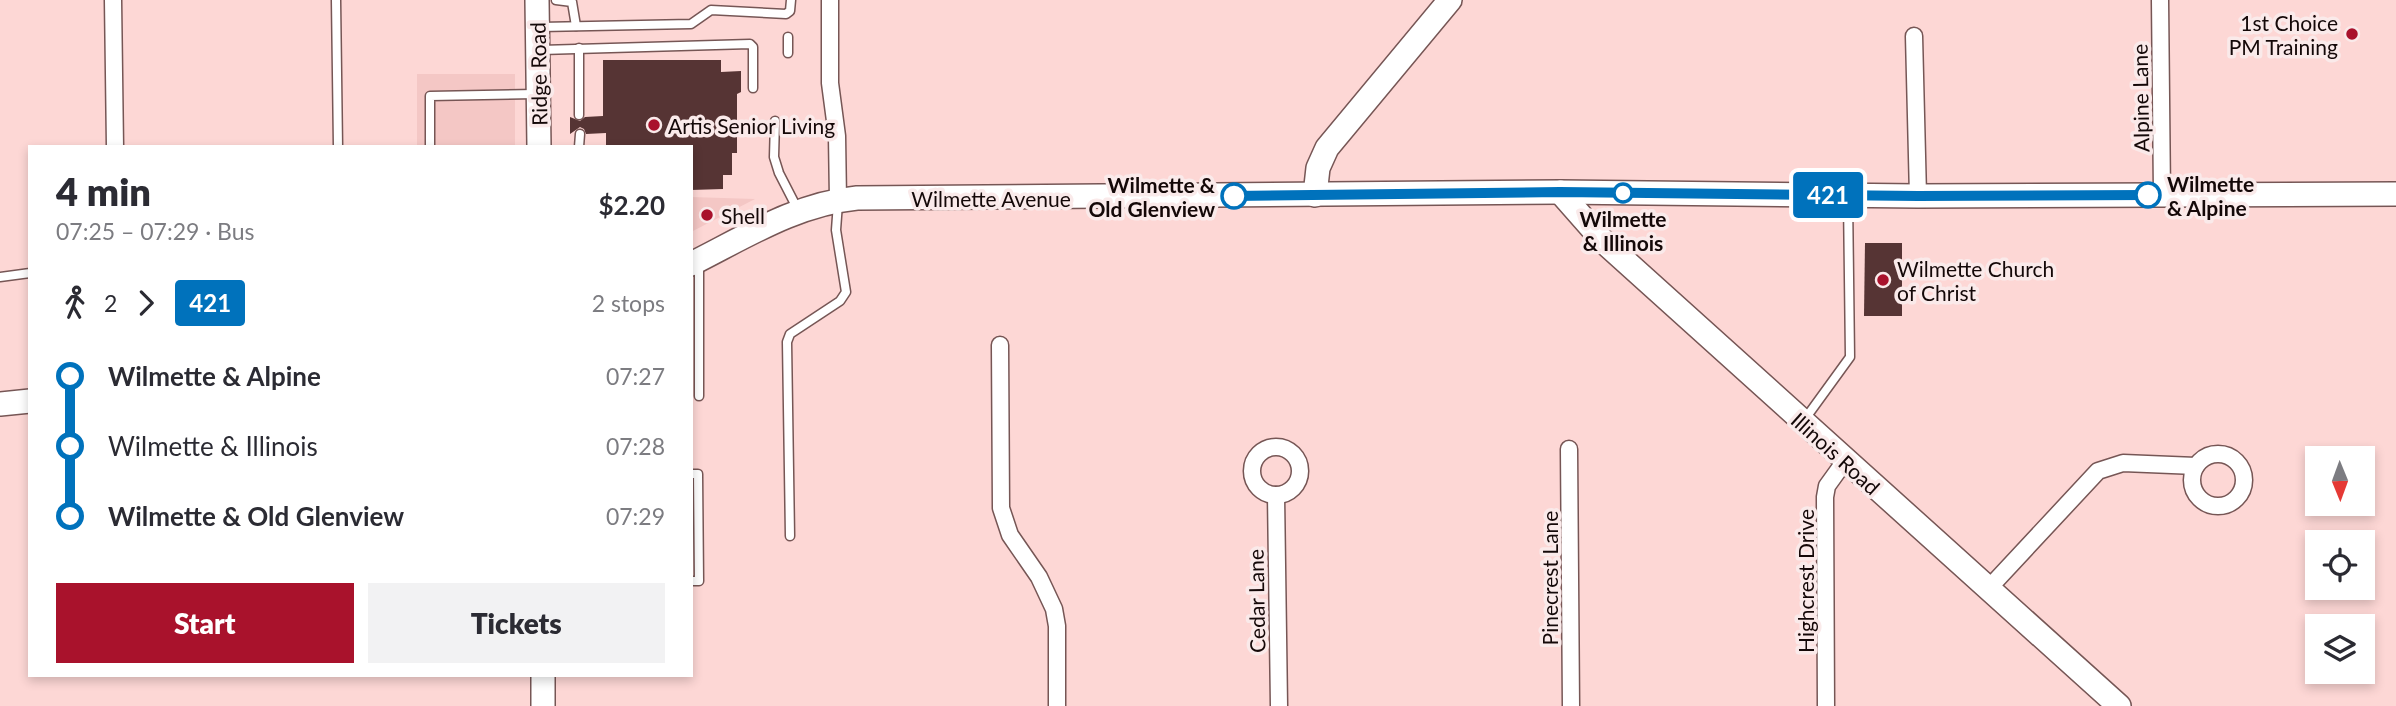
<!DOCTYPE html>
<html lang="en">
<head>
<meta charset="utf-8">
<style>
	body { margin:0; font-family:Lato,sans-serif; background:#f2f2f3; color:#2b2b33; height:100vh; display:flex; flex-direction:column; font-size:26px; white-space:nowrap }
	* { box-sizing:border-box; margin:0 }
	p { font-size:23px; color:#7c7c81 }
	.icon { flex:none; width:38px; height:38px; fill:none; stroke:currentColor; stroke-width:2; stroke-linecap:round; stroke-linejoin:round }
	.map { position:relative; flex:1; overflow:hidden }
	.drawer { position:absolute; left:28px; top:145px; width:665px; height:532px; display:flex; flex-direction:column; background:#fff; border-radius:0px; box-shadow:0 4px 10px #0003 }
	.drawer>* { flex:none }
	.badge { padding:0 14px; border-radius:5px; font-size:24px; line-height:46px }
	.needle { width:46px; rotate:179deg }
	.controls { position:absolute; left:2305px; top:446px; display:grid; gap:14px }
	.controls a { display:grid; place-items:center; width:70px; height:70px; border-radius:0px; background:#fff; box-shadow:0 4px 10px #0003; font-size:35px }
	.map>.badge { position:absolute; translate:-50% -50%; box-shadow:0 0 0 4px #fff }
	.legs { display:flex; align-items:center; gap:10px; height:77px; padding:0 28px; font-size:23px }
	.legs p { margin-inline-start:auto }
	.overview { display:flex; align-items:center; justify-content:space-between; height:119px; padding:0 28px }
	h1 { font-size:38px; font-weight:800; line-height:52px }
	.primary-button { display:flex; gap:14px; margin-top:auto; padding:14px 28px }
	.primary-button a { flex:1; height:80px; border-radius:0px; background:#a9122c; color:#fff; font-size:28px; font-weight:800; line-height:80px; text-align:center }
	.primary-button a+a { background:#f2f2f3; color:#2b2b33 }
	ul { padding:0 28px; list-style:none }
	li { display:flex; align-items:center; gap:24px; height:70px; font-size:26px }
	li i { display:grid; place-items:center; width:10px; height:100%; margin:0 9px; background:currentColor }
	li i::after { content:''; width:18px; height:18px; margin:-9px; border:5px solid; border-radius:50%; background:#fff }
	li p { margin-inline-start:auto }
	li:first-child i { background:linear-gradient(#0000 50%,currentColor 0) }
	li:last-child i { background:linear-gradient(currentColor 50%,#0000 0) }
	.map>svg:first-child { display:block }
</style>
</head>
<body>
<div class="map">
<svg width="2396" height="706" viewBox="0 0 2396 706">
	<rect width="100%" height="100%" fill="#fdd7d5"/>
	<g fill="#f4c7c5">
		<rect x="417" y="74" width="98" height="73"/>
		<polygon points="691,197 755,199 691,232"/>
	</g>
	<g fill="#563434">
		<polygon points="603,60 721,60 721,72 741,71 741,92 737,94 737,153 732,153 732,175 723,175 723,189 691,190 691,147 606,147 606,133 586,134 584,129 580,127 570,134 570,117 580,121 585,117 603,116"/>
		<polygon points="1865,243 1902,243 1902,316 1864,316"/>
	</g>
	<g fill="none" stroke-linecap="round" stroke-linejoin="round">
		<g stroke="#765655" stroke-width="11">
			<g id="lane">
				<polyline points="336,0 338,147"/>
				<polyline points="556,0 572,2 576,26"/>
				<polyline points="541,27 691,24 711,10 786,14 790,11 791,0"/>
				<polyline points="788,37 788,53"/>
				<polyline points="541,50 750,44 753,47 753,88"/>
				<polyline points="579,115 579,48"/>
				<polyline points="775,121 774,157 779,173 797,208"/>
				<polyline points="430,147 430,96 535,94"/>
				<polyline points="579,147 580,134"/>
				<polyline points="699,263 699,396"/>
				<polyline points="0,277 30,273"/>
				<polyline points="1805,419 1850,357 1848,198"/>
				<polyline points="691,474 698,474 699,581 691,581"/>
				<polyline points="790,536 787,342 790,334 840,301 846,292 836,230 838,203"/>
			</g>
		</g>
		<g stroke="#765655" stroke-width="19">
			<g id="street">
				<polyline points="113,0 115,147"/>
				<polyline points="830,0 830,83 837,136 838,200"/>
				<polyline points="2160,0 2162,195"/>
				<polyline points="1914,36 1918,196"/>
				<polyline points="1000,345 1001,508 1010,535 1039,577 1054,609 1057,626 1057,706"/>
				<circle cx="1276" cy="471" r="24"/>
				<polyline points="1569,449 1571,706"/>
				<circle cx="2218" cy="480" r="26"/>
				<polyline points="1276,495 1279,706"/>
				<polyline points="1989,588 2098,471 2123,463 2196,466"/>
				<polyline points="1826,706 1825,497 1827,486 1845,461"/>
			</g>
		</g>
		<g stroke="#765655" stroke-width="26">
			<g id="secondary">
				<polyline points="537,0 539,147"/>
				<polyline points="1560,192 1604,242 2119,706"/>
				<polyline points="1315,195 1318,168 1327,148 1450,0"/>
				<path d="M691,264C745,237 796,204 857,198L1560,192L1918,196L2396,194"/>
				<polyline points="0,404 30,401"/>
				<polyline points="543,676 543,706"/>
			</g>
		</g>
		<use href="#lane" stroke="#fff" stroke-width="8"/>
		<use href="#street" stroke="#fff" stroke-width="16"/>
		<use href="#secondary" stroke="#fff" stroke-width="23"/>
	</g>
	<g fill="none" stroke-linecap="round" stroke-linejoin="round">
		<g stroke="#fff" stroke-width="16">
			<polyline id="line-1" points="1234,196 1560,192 1918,196 2148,195"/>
		</g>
		<use href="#line-1" stroke="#0072bc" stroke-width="10"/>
	</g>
	<g fill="#a9122c" stroke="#faeaea" stroke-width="2.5">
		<circle cx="2352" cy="34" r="7"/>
		<circle cx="654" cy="125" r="7"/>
		<circle cx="707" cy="215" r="7"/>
		<circle cx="1883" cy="280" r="7"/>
	</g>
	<g fill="#fff" stroke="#0072bc" stroke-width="3.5">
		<circle cx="1623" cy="193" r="9"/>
		<circle cx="2148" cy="195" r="12"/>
		<circle cx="1234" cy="196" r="12"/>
	</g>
	<g text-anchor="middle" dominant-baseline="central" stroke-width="7" stroke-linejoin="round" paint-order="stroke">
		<g font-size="21" fill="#140808" stroke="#faeaea" text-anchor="start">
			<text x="2338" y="22" text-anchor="end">1st Choice<tspan x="2338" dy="24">PM Training</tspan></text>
			<text x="668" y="125">Artis Senior Living</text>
			<text x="721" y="215">Shell</text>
			<text x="1897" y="268">Wilmette Church<tspan x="1897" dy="24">of Christ</tspan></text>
		</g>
		<g font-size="21" fill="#140808" stroke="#faeaea">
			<text transform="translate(538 74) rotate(-91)">Ridge Road</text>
			<text transform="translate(2140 98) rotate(-91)">Alpine Lane</text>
			<text x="991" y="198">Wilmette Avenue</text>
			<text transform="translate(1836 453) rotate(42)">Illinois Road</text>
			<text transform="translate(1549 578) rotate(-90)">Pinecrest Lane</text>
			<text transform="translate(1805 581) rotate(-90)">Highcrest Drive</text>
			<text transform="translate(1256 601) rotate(-91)">Cedar Lane</text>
		</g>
		<g font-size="21" font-weight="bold" fill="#140808" stroke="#faeaea" text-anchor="start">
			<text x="2167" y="183">Wilmette<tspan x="2167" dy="24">&amp; Alpine</tspan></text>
			<text x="1215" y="184" text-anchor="end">Wilmette &amp;<tspan x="1215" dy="24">Old Glenview</tspan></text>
			<text x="1623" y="218" text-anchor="middle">Wilmette<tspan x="1623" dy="24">&amp; Illinois</tspan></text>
		</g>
	</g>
</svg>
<div class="controls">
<a><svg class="needle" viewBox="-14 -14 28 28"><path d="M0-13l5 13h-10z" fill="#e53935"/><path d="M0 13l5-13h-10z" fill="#7c7c81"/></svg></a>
<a><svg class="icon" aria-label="locate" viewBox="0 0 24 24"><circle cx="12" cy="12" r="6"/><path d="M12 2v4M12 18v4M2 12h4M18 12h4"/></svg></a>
<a><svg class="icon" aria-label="layers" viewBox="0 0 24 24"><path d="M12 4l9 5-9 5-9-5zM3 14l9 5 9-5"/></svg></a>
</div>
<b class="badge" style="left:1828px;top:195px;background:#0072bc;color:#fff">421</b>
<section class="drawer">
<div class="overview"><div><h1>4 min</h1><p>07:25 – 07:29 · Bus</p></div><b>$2.20</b></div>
<div class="legs"><svg class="icon" aria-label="walk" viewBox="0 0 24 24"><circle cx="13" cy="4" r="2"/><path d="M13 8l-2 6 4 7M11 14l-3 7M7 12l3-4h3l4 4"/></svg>2<svg class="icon" aria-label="forward" viewBox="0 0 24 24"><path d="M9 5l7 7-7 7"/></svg><b class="badge" style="background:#0072bc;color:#fff">421</b><p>2 stops</p></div>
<ul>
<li><i style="color:#0072bc"></i><b>Wilmette &amp; Alpine</b><p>07:27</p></li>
<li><i style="color:#0072bc"></i><span>Wilmette &amp; Illinois</span><p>07:28</p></li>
<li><i style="color:#0072bc"></i><b>Wilmette &amp; Old Glenview</b><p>07:29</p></li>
</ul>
<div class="primary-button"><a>Start</a><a>Tickets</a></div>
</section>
</div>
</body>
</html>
